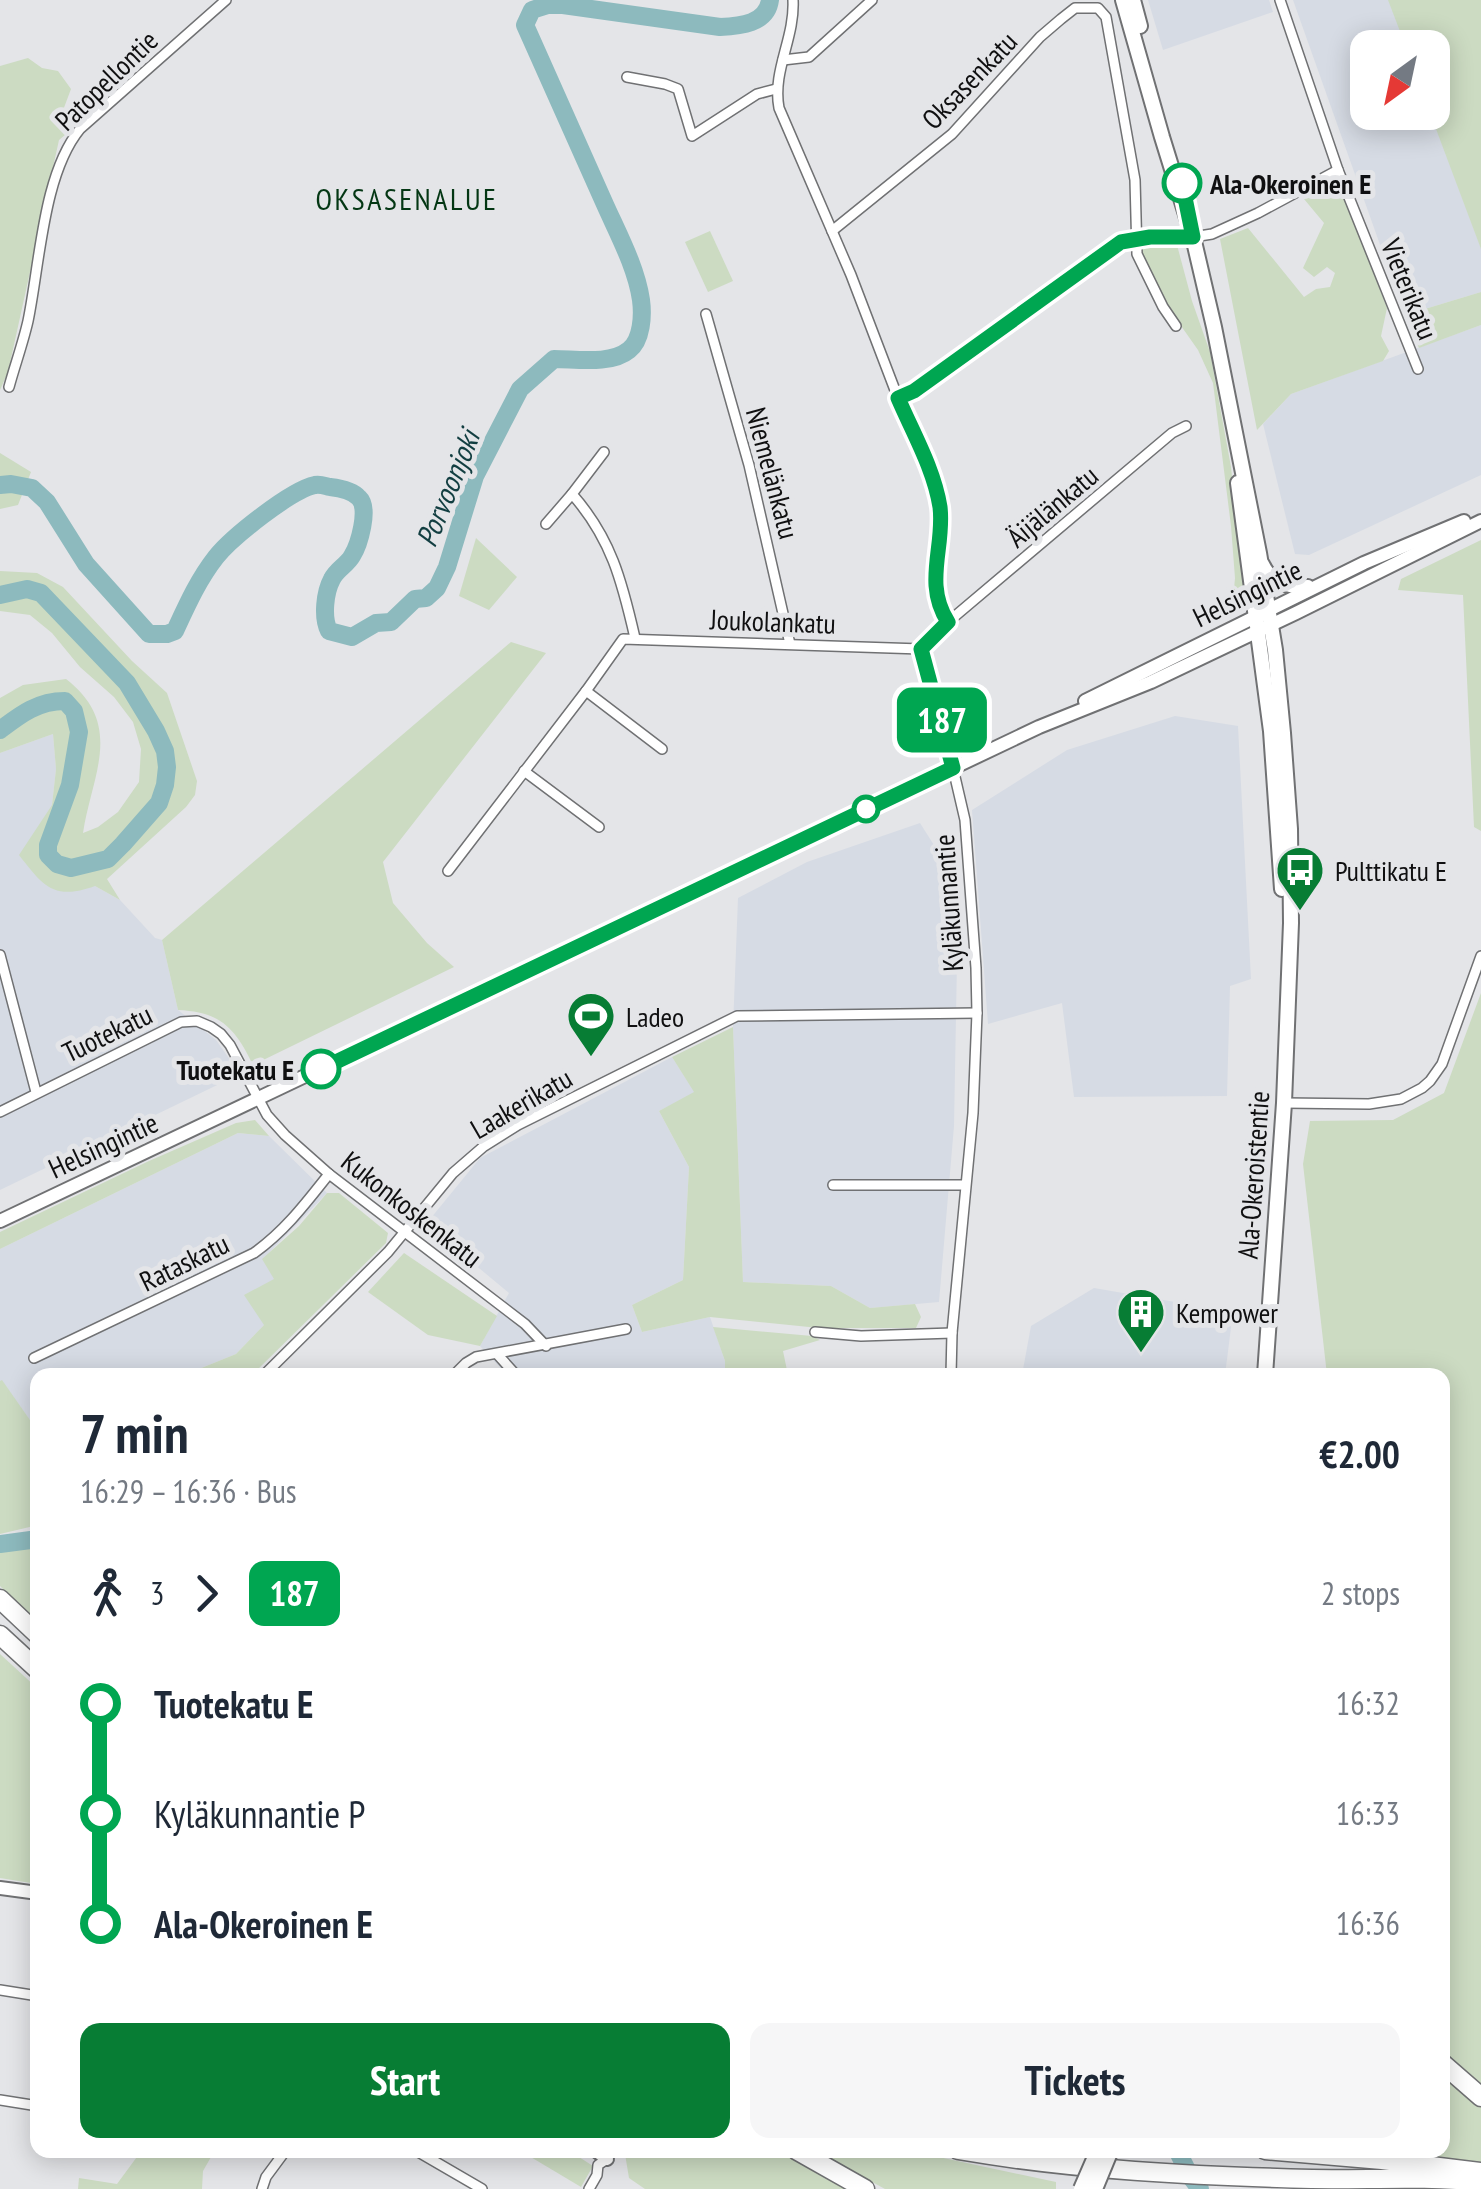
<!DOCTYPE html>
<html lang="en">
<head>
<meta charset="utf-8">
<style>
	body { margin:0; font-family:"PT Sans Narrow",sans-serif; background:#f6f6f7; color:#1f2937; height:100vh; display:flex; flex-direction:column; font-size:38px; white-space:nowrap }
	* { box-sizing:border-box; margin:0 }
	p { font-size:32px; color:#747a83 }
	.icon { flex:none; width:55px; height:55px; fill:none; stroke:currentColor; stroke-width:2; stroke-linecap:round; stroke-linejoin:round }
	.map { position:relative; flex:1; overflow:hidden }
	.side { position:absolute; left:30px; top:1368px; width:1420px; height:790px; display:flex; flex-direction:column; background:#fff; border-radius:20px; box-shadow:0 5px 25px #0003 }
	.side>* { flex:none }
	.badge { padding:0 20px; border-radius:15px; font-size:35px; line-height:65px }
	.needle { width:65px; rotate:213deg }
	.controls { position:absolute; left:1350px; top:30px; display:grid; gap:20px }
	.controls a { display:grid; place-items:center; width:100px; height:100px; border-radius:20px; background:#fff; box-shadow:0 5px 25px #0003; font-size:50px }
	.map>.badge { position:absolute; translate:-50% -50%; box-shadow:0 0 0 5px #fff }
	.legs { display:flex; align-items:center; gap:15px; height:110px; padding:0 50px; font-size:32px }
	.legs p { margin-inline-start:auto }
	.headline { display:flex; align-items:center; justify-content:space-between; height:170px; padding:0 50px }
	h1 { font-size:55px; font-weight:700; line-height:75px }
	.cta { display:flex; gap:20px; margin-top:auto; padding:20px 50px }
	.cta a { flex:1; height:115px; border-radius:20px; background:#077d34; color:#fff; font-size:40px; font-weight:700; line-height:115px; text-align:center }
	.cta a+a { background:#f6f6f7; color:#1f2937 }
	ul { padding:0 50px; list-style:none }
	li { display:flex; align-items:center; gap:35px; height:110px; font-size:38px }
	li i { display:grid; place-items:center; width:15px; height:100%; margin:0 12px; background:currentColor }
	li i::after { content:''; width:25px; height:25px; margin:-12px; border:8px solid; border-radius:50%; background:#fff }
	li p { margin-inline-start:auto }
	li:first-child i { background:linear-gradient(#0000 50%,currentColor 0) }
	li:last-child i { background:linear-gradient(currentColor 50%,#0000 0) }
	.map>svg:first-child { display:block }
</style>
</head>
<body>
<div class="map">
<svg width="1481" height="2189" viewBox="0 0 1481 2189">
	<rect width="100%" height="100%" fill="#e4e5e8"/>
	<g fill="#d6dbe4">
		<polygon points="1148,0 1269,0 1273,12 1163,50"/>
		<polygon points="1293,0 1390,0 1407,47 1368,48 1368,112 1431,113 1481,248 1481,292 1405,315"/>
		<polygon points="1481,325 1481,475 1309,555 1295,554 1263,424 1291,394"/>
		<polygon points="1175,716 1238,726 1251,979 1230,986 1227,1096 1074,1097 1062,1003 988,1024 972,810 1067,750"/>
		<polygon points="53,734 56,769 52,805 95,886 120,900 155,938 162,940 178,1010 216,1040 240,1074 0,1190 0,753"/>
		<polygon points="920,823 939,853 957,961 954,1126 939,1302 870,1308 831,1286 743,1282 733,1027 738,898 807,862"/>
		<polygon points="672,1057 695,1093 659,1111 689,1167 683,1280 632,1305 642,1332 710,1317 725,1361 725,1375 507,1375 480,1346 509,1293 426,1224 480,1158"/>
		<polygon points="238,1133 269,1136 327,1193 263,1259 275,1279 265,1324 236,1354 184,1375 38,1375 37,1430 2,1381 0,1381 0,1249"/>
		<polygon points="1094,1288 1233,1312 1225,1375 1022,1375 1031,1326"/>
	</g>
	<g fill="#ccdbc2">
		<polygon points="1388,0 1481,0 1481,249 1430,113 1432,112 1432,48 1406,47"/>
		<polygon points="28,58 42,68 58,71 71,89 62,113 72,129 59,140 8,372 0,390 0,66"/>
		<polygon points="1327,185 1342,190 1387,308 1381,336 1389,351 1383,361 1291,394 1257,430 1220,239 1248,228 1304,297 1316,289 1330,287 1335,273 1327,267 1314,277 1303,268 1324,223 1304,199"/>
		<polygon points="710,231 733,281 708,292 685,242"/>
		<polygon points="1172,240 1177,245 1192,301 1210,352 1231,467 1244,589 1237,603 1233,600 1235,578 1231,526 1213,383 1198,350 1172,313 1149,274 1140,250 1145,243"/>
		<polygon points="1481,292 1481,325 1419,348 1405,315"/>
		<polygon points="0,453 31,472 18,505 0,509"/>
		<polygon points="476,538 517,577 489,610 459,596"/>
		<polygon points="1481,540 1481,831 1474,827 1463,595 1398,590 1401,579"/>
		<path d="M0,571L37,573L63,587L132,661L167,693L197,781L195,795L186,807L107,879L120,900L95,886C54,901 43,886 19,855L52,805L56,769L53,734L0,753V698L23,685L66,679C125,725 92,774 83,833L98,827L118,812L139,782L141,749L133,722L114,697L80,667L52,633L30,615L0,611Z"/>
		<path d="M511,642L546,653L383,862L393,903L427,943L454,967L253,1065C235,1028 221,1012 178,1010L162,940Z"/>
		<polygon points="1481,993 1481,2088 1443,2054 1442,1375 1327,1375 1303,1164 1310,1121 1393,1120 1444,1093"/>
		<polygon points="733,1027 743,1282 831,1286 870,1308 915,1304 921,1317 916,1328 819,1328 710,1317 642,1332 632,1305 683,1280 689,1167 659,1111 694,1092 672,1057"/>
		<polygon points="255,1120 269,1136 238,1133 0,1249 0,1232 149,1161 236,1123"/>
		<polygon points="327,1193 339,1193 388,1233 386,1243 252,1375 184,1375 236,1354 264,1325 244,1295 274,1279 262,1259 299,1226"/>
		<polygon points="404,1253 497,1316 480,1346 428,1335 368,1292"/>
		<polygon points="713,1327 812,1336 820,1340 783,1351 788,1375 725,1375 725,1361"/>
		<polygon points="2,1380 37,1430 38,1525 0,1534 0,1381"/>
		<polygon points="37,1547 37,1624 0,1586 0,1551"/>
		<polygon points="0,1654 37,1688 37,1884 0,1878"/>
		<polygon points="1443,2072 1481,2104 1481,2166 1385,2150 1442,2150"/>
		<polygon points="142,2150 215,2150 203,2171 202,2189 78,2189 79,2178 117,2184"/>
		<polygon points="519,2150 568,2150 593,2166 581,2187"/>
		<polygon points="617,2150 786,2150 852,2189 645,2189 629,2178 625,2154"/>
		<polygon points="814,2150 906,2150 1056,2182 1056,2189 885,2189"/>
	</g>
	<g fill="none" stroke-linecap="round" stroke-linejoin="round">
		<g stroke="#8dbabe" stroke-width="18">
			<path d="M0,485L11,484L32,488L47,502L86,564L149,634H167L175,631C187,605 198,580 216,557C232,537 291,490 315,485C321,484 325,486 330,487C339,488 353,491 359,498C370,508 359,545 352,556C347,565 337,569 332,579C325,592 322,617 329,631L352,637L376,623L391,622L415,599L426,598L437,588L447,567L475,476L520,389L554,359C576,359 611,365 629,350C642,340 643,315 641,300C636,266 617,232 603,200C577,142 551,84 525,25L532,10L548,5H563L720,27C740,26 767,24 770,0"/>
			<path d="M0,595L27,589L41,593L127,683L156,731L165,751L167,767L165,785L159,803L123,844L108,859L71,868L57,864L48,855V845L70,785L79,732L74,711L65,701C38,701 21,714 0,730"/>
			<polyline points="0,1544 38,1539"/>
			<polyline points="1177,2150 1190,2176 1200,2189"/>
		</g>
		<g stroke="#707173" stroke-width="12">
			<g id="street">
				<path d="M793,0C795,38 772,71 779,108L851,275L898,398L935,485L940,518L935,579L943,614L948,622L921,649"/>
				<polyline points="1280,0 1338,170 1418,369"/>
				<polyline points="783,60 809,57 872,0"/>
				<polyline points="627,77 665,84 678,89 692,136 757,94 776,89"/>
				<polyline points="832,231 952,134 1040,37 1061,19 1075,8 1098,8 1106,17 1135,180 1137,254 1163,307 1176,326"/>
				<polyline points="706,314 749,465 790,644"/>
				<path d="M9,387C15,365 23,343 28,321C40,263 43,174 80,129L226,0"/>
				<polyline points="898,398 914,391 1121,242 1150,237 1193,237 1212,234 1258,213 1338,170"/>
				<path d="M604,452L572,494C611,538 622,581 635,638"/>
				<polyline points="546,524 572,494"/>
				<polyline points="948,622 1172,433 1186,426"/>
				<polyline points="921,649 942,721 965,820 976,968 977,1013 973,1113 952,1333 951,1375"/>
				<polyline points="586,691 662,749"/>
				<polyline points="524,771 599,827"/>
				<polyline points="448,871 586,691 623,639 921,649"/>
				<polyline points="0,955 36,1092"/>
				<polyline points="1284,1103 1369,1104 1401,1099 1422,1088 1430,1081 1442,1064 1481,956"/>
				<polyline points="0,1112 181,1022 197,1021 211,1027 221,1034 230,1045 267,1115 285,1135 329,1174 525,1324 546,1346"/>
				<polyline points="833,1185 965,1185"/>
				<polyline points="815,1332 861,1336 952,1333"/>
				<polyline points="498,1355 516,1375"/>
				<path d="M34,1358L254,1253C285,1231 306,1203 329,1174"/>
				<polyline points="264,1375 388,1252 453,1173 483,1147 518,1125 737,1016 977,1013"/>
				<polyline points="454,1375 466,1363 476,1357 626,1329"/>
				<polyline points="0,1990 38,1996"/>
				<polyline points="0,2100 38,2106"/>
				<polyline points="415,2150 482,2189"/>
				<polyline points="262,2189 266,2177 286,2150"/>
				<polyline points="589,2189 597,2175 598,2165 607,2159"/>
			</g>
		</g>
		<g stroke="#707173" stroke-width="16">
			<g id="secondary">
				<path d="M1263,564C1272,583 1288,589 1308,586"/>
				<polyline points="1085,701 1364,563 1464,521"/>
				<polyline points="0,1221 1039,727 1151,682 1296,613 1481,521"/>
				<polyline points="0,1888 38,1893"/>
				<polyline points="595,2150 607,2159"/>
			</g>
		</g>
		<g stroke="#707173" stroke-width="18">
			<g id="primary">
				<polyline points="1123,0 1162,137 1193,237 1214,327 1259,553 1275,650 1283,733 1290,829 1291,923 1284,1103 1265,1375"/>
				<polyline points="1133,0 1140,26"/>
				<polyline points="1238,483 1271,731 1282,889"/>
			</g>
		</g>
		<g stroke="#707173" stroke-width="21">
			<g id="highway">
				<polyline points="0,1599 38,1635"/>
				<polyline points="0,1635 38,1670"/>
				<polyline points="1442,2063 1481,2097"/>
				<polyline points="796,2150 865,2189"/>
				<path d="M958,2150C1075,2170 1194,2176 1312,2179C1368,2180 1424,2176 1481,2182"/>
				<polyline points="1265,2150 1382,2160 1481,2172"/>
			</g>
		</g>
		<use href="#street" stroke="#fff" stroke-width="9"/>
		<use href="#secondary" stroke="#fff" stroke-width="12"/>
		<use href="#primary" stroke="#fff" stroke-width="14"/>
		<use href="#highway" stroke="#fff" stroke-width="18"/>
		<g stroke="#707173" stroke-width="18" stroke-linecap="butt">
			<g id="primary-bridge">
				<polyline points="1081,2189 1098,2150"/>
				<polyline points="1095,2189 1111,2150"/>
			</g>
		</g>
		<use href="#primary-bridge" stroke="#fff" stroke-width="14"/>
	</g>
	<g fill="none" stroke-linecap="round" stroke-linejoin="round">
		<g stroke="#fff" stroke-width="22">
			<path id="line-1" d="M321,1069L953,768L921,649L948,622C923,583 945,547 940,507C934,469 913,433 898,398L914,391L1121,242L1150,237H1193L1182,183"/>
		</g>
		<use href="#line-1" stroke="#00a651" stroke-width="15"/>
	</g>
	<defs>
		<g id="bus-pin" transform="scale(2.5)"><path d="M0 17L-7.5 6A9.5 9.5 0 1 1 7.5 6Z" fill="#077d34" stroke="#e4e5e8"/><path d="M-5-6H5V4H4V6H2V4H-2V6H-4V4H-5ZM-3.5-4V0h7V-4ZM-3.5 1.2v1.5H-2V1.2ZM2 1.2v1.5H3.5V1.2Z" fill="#fff"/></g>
		<g id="stadium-pin" transform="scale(2.5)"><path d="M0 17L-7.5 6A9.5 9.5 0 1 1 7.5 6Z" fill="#077d34" stroke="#e4e5e8"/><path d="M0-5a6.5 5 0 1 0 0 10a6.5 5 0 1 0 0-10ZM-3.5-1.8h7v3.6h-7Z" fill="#fff"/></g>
		<g id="building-pin" transform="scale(2.5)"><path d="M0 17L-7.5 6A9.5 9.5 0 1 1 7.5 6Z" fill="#077d34" stroke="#e4e5e8"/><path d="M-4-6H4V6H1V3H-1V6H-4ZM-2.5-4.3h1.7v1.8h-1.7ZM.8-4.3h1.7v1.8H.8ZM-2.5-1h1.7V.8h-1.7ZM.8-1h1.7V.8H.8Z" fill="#fff"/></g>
	</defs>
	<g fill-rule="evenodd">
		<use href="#bus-pin" x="1300" y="870"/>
		<use href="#stadium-pin" x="591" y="1016"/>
		<use href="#building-pin" x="1141" y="1312"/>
	</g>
	<g fill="#fff" stroke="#00a651" stroke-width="5">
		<circle cx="1182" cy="183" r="18"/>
		<circle cx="866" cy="809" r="12"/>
		<circle cx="321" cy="1069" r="18"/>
	</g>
	<g text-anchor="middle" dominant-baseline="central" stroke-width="10" stroke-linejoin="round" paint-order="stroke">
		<g font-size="28" fill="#101011" stroke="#e4e5e8">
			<text transform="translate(106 80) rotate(-44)">Patopellontie</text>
			<text transform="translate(969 80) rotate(-46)">Oksasenkatu</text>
			<text transform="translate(1410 289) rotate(68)">Vieterikatu</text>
			<text transform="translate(773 473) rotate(75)">Niemelänkatu</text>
			<text transform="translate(1052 506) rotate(-40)">Äijälänkatu</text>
			<text transform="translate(1247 593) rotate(-26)">Helsingintie</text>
			<text transform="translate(773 621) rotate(2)">Joukolankatu</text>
			<text transform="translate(948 903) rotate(-94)">Kyläkunnantie</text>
			<text transform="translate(107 1033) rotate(-26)">Tuotekatu</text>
			<text transform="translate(521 1103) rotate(-30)">Laakerikatu</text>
			<text transform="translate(103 1145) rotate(-25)">Helsingintie</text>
			<text transform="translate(1253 1175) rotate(-86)">Ala-Okeroistentie</text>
			<text transform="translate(412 1209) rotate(38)">Kukonkoskenkatu</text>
			<text transform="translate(184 1262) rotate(-26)">Rataskatu</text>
		</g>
		<g font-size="28" font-weight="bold" fill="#101011" stroke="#e4e5e8" text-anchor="start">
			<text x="1210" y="183">Ala-Okeroinen E</text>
			<text x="294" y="1069" text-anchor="end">Tuotekatu E</text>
		</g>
		<g font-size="28" fill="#101011" stroke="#e4e5e8" text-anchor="start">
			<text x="1335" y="870">Pulttikatu E</text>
			<text x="626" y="1016">Ladeo</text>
			<text x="1176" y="1312">Kempower</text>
		</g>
		<g font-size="30" letter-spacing="2.5" fill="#043714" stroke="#e4e5e8">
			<text x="407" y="198">OKSASENALUE</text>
		</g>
		<g font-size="30" font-style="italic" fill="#123e41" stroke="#e4e5e8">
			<text transform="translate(447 488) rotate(-68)">Porvoonjoki</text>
		</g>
	</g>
</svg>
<div class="controls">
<a><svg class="needle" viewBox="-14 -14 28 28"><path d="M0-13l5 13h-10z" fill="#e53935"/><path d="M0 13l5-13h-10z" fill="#747a83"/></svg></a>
</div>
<b class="badge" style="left:942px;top:720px;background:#00a651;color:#fff">187</b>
<section class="side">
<div class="headline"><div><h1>7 min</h1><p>16:29 – 16:36 · Bus</p></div><b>€2.00</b></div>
<div class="legs"><svg class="icon" aria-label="walk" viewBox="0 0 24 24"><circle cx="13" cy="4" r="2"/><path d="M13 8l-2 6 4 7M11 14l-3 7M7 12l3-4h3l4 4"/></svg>3<svg class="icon" aria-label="forward" viewBox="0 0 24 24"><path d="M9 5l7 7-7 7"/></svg><b class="badge" style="background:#00a651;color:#fff">187</b><p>2 stops</p></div>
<ul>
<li><i style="color:#00a651"></i><b>Tuotekatu E</b><p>16:32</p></li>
<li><i style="color:#00a651"></i><span>Kyläkunnantie P</span><p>16:33</p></li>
<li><i style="color:#00a651"></i><b>Ala-Okeroinen E</b><p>16:36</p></li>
</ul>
<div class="cta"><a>Start</a><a>Tickets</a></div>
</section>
</div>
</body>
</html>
